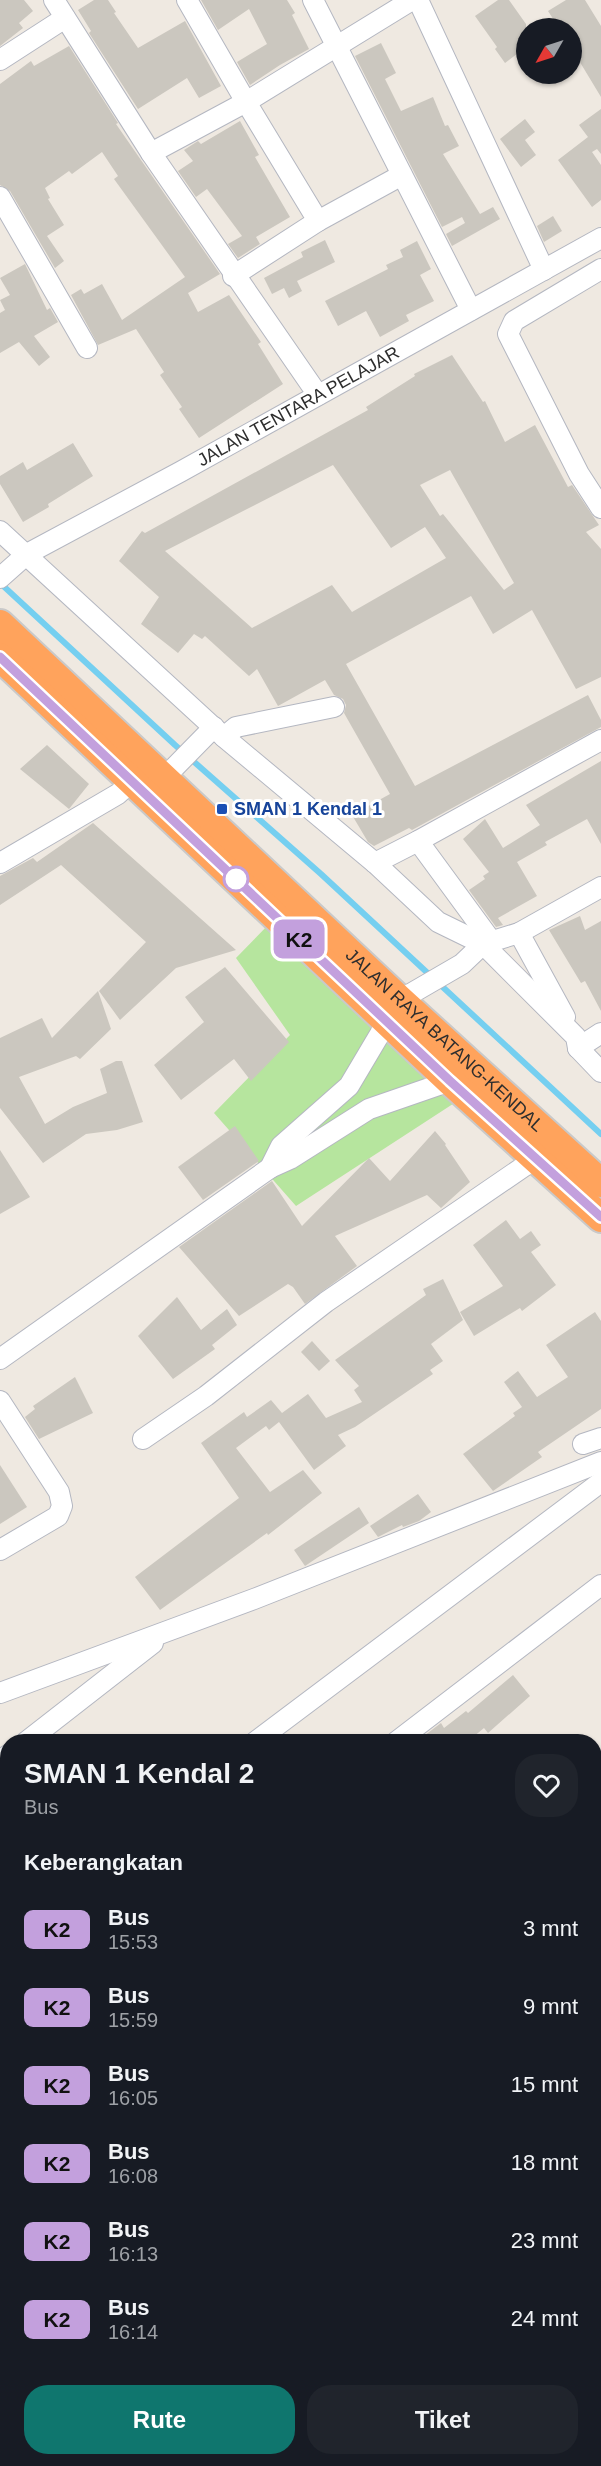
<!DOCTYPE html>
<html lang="id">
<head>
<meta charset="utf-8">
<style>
	body { margin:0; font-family:Arial,sans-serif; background:#20242c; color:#f1f3f6; height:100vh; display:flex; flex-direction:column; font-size:22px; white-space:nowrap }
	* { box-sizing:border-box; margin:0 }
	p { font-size:20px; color:#9ea1a6 }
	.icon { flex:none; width:33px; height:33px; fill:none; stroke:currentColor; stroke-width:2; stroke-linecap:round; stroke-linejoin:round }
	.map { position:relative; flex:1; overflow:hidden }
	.sheet { position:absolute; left:0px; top:1734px; width:602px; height:732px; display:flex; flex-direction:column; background:#171b24; border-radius:24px 24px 0 0; box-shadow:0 2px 4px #0004 }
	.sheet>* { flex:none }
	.badge { padding:0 12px; border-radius:9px; font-size:21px; line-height:39px }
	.needle { width:39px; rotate:231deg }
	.tools { position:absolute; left:516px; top:18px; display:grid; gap:12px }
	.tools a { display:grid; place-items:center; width:66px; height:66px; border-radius:50%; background:#171b24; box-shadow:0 2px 4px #0004; font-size:30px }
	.map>.badge { position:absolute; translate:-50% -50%; box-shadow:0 0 0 3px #fff }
	h2 { padding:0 24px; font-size:22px; line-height:54px }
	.round { display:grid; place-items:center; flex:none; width:63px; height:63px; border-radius:24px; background:#20242c }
	.headline { display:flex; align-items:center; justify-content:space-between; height:102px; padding:0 24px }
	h1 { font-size:28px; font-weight:700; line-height:45px }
	.primary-button { display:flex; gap:12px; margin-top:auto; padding:12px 24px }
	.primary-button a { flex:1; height:69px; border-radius:24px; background:#0f766e; color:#fff; font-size:24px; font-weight:700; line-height:69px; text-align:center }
	.primary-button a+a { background:#20242c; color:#f1f3f6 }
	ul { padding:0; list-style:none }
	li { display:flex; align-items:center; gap:18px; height:78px; padding:0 24px }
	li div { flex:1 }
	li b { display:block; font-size:22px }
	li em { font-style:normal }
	li .badge { min-width:66px; font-weight:700; text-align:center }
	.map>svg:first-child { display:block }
</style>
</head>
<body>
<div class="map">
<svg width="601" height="2466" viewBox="0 0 601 2466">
	<rect width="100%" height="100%" fill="#efe9e1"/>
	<polygon fill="#b6e59e" points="271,922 459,1100 296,1206 214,1113 290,1035 236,958"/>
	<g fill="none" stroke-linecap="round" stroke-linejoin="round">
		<polyline stroke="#75cff0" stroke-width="6" points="0,583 175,745 321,874 601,1134"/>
	</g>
	<g fill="#cbc7bf" fill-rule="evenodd">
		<polygon points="0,0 24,0 33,11 19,23 23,28 0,46"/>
		<polygon points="94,0 108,0 116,12 114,13 138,48 185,21 221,86 199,98 187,78 138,109 89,33 91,31 78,10"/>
		<polygon points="201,0 287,0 295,13 292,15 309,49 280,65 250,85 237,62 267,44 249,9 218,30"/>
		<polygon points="498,0 509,0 526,24 526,47 505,63 495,49 497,47 475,16"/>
		<polygon points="566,0 585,0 601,26 601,97 572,49 572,28 559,28 548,11"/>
		<polygon points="381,43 396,73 385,79 401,111 433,97 445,126 448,125 459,146 443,154 480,214 493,207 500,219 452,246 446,234 465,223 462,217 442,227 355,56"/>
		<polygon points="69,46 118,123 116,124 220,274 188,293 198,312 229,295 261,342 258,344 283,384 199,438 179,409 182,407 160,375 164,372 136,329 98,345 71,295 81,289 84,294 102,284 122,320 185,277 114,179 118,176 102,152 72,174 69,171 45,188 50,198 48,199 64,225 47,236 64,261 55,268 10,191 0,185 0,84 31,61 34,66"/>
		<polygon points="601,109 601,154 597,149 592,152 601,165 601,200 592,207 558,160 588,137 579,125"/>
		<polygon points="525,119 535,132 525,140 536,155 521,167 500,139"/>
		<polygon points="240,121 259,155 255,157 290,217 256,237 260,244 238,258 228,244 242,236 207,189 196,197 178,171 193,161 184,150 198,141 201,144"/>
		<polygon points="553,216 562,231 544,242 537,226"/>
		<polygon points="325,240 335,262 297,281 302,291 289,298 284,288 272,294 264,278 303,257 301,252"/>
		<polygon points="417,241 431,269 420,275 434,301 406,315 409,321 380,337 366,311 338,326 325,301 388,269 386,265 403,257 400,250"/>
		<polygon points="25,264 47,310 50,308 58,322 34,336 50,357 39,366 19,342 0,353 0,313 5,310 0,300 10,295 0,278"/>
		<path d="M452,355L483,402L485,401L505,442L535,425L568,487L572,485L599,525L586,532L601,549V677L576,689L532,610L493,634L471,596L346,664L415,786L588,695L601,720V727L412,830L409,828L374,846L368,842L352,815L390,794L344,713L346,705L343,699L334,695L325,680L278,706L257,669L249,676L205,636L202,639L194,634L178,653L141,624L159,597L119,561L142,531L145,533L368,410L366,407L415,376L414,374ZM333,465L391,548L425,527L446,558L352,612L332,585L252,628L165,551ZM450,470L514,583L504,590L443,514L440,516L420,485Z"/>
		<polygon points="73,443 93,476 48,504 49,507 23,522 0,484 0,476 23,462 27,470"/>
		<polygon points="47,745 89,784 69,809 20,769"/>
		<polygon points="601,761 601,844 587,819 545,842 547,845 517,862 537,896 498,918 503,925 496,927 469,890 485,879 483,876 489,872 463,839 485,819 503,848 540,825 526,805"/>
		<polygon points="93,823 236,950 176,968 120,1020 99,991 146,942 61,865 0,905 0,876 33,858 37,862"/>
		<polygon points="580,916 585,930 601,921 601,1011 585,981 581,983 549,930"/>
		<polygon points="225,967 289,1042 251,1081 234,1059 181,1100 154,1065 204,1022 185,997"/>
		<polygon points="98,991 111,1029 80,1059 76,1056 19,1077 45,1124 73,1107 107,1093 100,1069 116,1061 122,1061 143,1122 117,1130 86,1134 43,1163 0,1108 0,1038 42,1018 52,1038"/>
		<polygon points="235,1126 259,1161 203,1200 178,1167"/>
		<polygon points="435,1131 446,1144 445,1145 470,1182 441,1208 427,1195 335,1236 357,1266 305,1304 293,1287 288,1284 239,1316 179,1247 272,1181 302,1226 369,1158 390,1181"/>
		<polygon points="0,1150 30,1197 0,1214"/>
		<polygon points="506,1220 520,1239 531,1231 541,1245 531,1252 556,1285 522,1311 520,1308 474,1336 460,1312 503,1286 473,1245"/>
		<polygon points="443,1279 463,1320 431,1344 443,1361 430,1370 433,1374 355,1427 338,1435 346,1446 314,1470 279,1422 269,1430 266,1426 236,1448 270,1492 303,1470 322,1493 268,1535 267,1533 160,1610 135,1577 239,1498 201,1443 244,1412 247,1417 271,1400 282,1413 308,1394 326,1418 362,1402 354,1390 359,1386 335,1360 426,1295 423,1289"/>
		<polygon points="177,1297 201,1330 227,1309 237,1325 212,1345 215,1349 173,1379 138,1336"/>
		<polygon points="595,1312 601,1321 601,1409 538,1452 542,1457 493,1491 463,1454 515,1416 513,1413 522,1407 504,1382 518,1371 537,1397 568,1377 546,1345"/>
		<polygon points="312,1341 330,1361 319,1371 301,1352"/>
		<polygon points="75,1377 93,1413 39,1439 25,1417 35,1409 33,1406"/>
		<polygon points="0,1465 27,1507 0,1524"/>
		<polygon points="418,1494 431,1512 419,1521 403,1527 402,1525 378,1537 370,1526"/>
		<polygon points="359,1507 369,1523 305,1566 294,1550"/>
		<polygon points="513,1675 530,1696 488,1733 484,1728 467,1742 416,1742 441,1723 444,1728 466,1711 468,1713"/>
	</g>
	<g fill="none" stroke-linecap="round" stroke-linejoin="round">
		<g stroke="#b4b7c1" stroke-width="22">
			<g id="minor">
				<polyline points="54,0 151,153 318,395"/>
				<polyline points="187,0 246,102 318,221 233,276"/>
				<polyline points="313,0 471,310"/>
				<polyline points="418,0 544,270"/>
				<polyline points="0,60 65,18"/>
				<polyline points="151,153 246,102 412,0"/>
				<polyline points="0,197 87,348"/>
				<polyline points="318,221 402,175"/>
				<polyline points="601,269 514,321 508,334 579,474 601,508"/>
				<polyline points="0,531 224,737 375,863 438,922 483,944 576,1037 578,1048"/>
				<path id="s1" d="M0,578L27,554L180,472L601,238"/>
				<polyline points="224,737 236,727 334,707"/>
				<polyline points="163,779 214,727"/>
				<polyline points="418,841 492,942"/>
				<polyline points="0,863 118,794 132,781"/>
				<polyline points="375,863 418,841 601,740"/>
				<polyline points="519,933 565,1017"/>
				<polyline points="400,1000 462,964 483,944 519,933 601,887"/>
				<polyline points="578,1048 601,1072"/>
				<polyline points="578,1048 601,1033"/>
				<polyline points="270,1168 281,1146 349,1086 387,1022"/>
				<polyline points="0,1359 270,1168 290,1159 369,1109 450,1081"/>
				<polyline points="0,1401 59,1492 62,1506 58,1516 0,1550"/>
				<polyline points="143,1439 206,1396 326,1302 545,1152"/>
				<polyline points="583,1444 601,1438"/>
				<polyline points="0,1693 254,1599 601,1462"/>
				<polyline points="26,1742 153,1643"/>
				<polyline points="255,1742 601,1482"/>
				<polyline points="396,1742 601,1585"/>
				<polyline points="0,1761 8,1755"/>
				<polyline points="0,1929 8,1924"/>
				<polyline points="594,2032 601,2026"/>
				<polyline points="594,2055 601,2060"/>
				<polyline points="0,2066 8,2076"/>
				<polyline points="594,2105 601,2099"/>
				<polyline points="0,2189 8,2183"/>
				<polyline points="594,2208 601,2202"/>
				<polyline points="594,2381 601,2388"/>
				<polyline points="528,2458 532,2466"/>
			</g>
		</g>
		<g stroke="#c9c9c9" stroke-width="32">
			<g id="highway">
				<path id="s2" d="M0,624L400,1000L601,1183"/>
				<polyline points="0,657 450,1081 601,1218"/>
			</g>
		</g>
		<use href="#minor" stroke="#fff" stroke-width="20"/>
		<use href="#highway" stroke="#ffa35c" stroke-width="28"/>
	</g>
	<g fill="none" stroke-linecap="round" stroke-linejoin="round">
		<g stroke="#fff" stroke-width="14">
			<polyline id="line" points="0,657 450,1081 601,1217"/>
		</g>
		<use href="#line" stroke="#c3a0dd" stroke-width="9"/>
	</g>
	<rect fill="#1a4fb4" stroke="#fff" stroke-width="2" x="216" y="803" width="12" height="12" rx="3"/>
	<circle fill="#fff" stroke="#c3a0dd" stroke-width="3" cx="236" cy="879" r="12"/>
	<g text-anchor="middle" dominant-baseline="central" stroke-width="6" stroke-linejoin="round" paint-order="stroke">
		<g font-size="18" fill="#2e2e2e" stroke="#fff">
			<text stroke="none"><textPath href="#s1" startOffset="345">JALAN TENTARA PELAJAR</textPath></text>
			<text stroke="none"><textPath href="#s2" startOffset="609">JALAN RAYA BATANG-KENDAL</textPath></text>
		</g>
		<g font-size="18" font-weight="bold" fill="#164399" stroke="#fff" text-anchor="start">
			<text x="234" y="809">SMAN 1 Kendal 1</text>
		</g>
	</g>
</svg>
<div class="tools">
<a><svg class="needle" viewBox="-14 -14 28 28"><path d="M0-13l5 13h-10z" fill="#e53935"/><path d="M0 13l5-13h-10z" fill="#9ea1a6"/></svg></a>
</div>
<b class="badge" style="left:299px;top:939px;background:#c3a0dd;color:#111">K2</b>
<section class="sheet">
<div class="headline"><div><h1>SMAN 1 Kendal 2</h1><p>Bus</p></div><a class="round"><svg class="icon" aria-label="heart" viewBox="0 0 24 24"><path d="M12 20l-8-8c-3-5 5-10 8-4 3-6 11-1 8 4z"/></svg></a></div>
<h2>Keberangkatan</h2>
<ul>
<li><span class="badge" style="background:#c3a0dd;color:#111">K2</span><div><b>Bus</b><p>15:53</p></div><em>3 mnt</em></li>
<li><span class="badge" style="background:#c3a0dd;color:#111">K2</span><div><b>Bus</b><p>15:59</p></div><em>9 mnt</em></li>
<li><span class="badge" style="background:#c3a0dd;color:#111">K2</span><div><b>Bus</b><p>16:05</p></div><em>15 mnt</em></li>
<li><span class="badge" style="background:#c3a0dd;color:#111">K2</span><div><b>Bus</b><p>16:08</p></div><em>18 mnt</em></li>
<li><span class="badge" style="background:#c3a0dd;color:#111">K2</span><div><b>Bus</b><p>16:13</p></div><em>23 mnt</em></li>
<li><span class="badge" style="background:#c3a0dd;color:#111">K2</span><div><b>Bus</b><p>16:14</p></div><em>24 mnt</em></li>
</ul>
<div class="primary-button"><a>Rute</a><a>Tiket</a></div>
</section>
</div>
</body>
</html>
